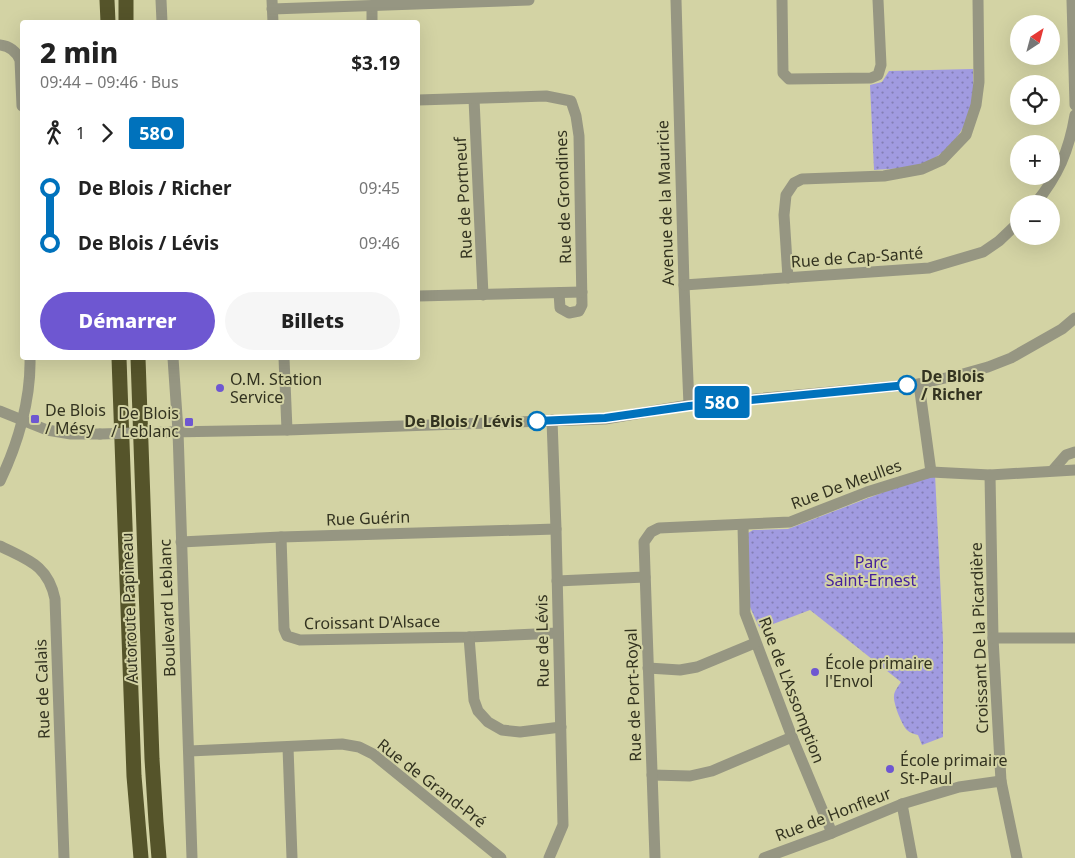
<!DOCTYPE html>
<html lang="fr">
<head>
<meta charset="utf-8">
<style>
	body { margin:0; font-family:"Noto Sans",sans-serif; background:#f6f6f6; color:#222; height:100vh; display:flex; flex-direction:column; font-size:19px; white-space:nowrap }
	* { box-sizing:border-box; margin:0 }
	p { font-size:16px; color:#767676 }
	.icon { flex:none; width:28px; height:28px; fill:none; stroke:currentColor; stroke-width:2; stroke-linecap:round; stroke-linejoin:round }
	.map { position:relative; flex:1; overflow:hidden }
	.panel { position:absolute; left:20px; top:20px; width:400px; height:340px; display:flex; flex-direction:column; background:#fff; border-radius:5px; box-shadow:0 5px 20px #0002 }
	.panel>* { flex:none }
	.badge { padding:0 10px; border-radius:4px; font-size:18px; line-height:32px }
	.needle { width:32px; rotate:36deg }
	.tools { position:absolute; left:1010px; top:15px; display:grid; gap:10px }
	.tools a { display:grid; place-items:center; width:50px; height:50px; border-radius:50%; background:#fff; box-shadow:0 5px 20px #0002; font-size:25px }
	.map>.badge { position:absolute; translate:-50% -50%; box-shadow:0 0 0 2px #fff }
	.legs { display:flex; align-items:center; gap:8px; height:55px; padding:0 20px; font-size:16px }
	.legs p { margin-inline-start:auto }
	.overview { display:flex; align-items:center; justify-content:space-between; height:85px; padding:0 20px }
	h1 { font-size:28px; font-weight:800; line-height:38px }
	.button { display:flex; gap:10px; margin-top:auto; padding:10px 20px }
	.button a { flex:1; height:58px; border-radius:30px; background:#6e57d1; color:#fff; font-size:20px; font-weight:800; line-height:58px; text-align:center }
	.button a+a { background:#f6f6f6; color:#222 }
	ul { padding:0 20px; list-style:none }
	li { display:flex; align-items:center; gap:18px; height:55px; font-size:19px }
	li i { display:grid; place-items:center; width:8px; height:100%; margin:0 6px; background:currentColor }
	li i::after { content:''; width:12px; height:12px; margin:-6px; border:4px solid; border-radius:50%; background:#fff }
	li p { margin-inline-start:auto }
	li:first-child i { background:linear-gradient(#0000 50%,currentColor 0) }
	li:last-child i { background:linear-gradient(currentColor 50%,#0000 0) }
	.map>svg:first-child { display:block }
</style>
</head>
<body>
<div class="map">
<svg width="1075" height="858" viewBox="0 0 1075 858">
	<defs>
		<pattern id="park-dots" width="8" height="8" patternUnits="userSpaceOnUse" patternTransform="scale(1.25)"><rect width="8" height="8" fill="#a19be0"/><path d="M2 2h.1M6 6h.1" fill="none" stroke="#847fb5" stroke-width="1.8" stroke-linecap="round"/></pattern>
	</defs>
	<rect width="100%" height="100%" fill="#d3d3a4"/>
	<g fill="url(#park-dots)">
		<path d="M973,69C973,78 974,88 973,97C969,125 952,152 924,163C908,168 890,169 874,170L870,85L882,82L889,71Z"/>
		<path d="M935,474L943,640V737L922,745L918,735C914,734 910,733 907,730C902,725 893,703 894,696C894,691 898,687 901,682L810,610L760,629L750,607L748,533L753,530L788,529L897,487Z"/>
	</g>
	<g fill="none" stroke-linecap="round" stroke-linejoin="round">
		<g stroke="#969682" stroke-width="11">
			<polyline points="161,0 162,22"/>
			<polyline points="272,0 273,22"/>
			<polyline points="676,0 684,285 689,405"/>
			<polyline points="782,0 783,73 789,79 871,78 878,75 881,65 878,0"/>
			<polyline points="1072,0 1075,105"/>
			<polyline points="372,6 372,22"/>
			<polyline points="272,9 529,0"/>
			<path d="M0,45C9,46 16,51 20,60L22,106"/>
			<polyline points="474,99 483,295"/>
			<polyline points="418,100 546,96 571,101 576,116 579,136 582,305 579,311 569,313 560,308 559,293"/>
			<path d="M1035,204C1058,176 1069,151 1075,115"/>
			<polyline points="788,278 784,215 786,195 794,183 802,179 884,176 922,169 942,160 966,135 976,105 979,82 978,0"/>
			<polyline points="684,285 929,268 983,252 999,241 1019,222"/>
			<polyline points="418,296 582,292"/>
			<polyline points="173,358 178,431 192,858"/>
			<polyline points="284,358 287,430"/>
			<polyline points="919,384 931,472"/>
			<polyline points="0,411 47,430 71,434 100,434"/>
			<polyline points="169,432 287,430 605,419 689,405 919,384 963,374 988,367 1011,358 1062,329 1075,318"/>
			<polyline points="1053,470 1066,455 1075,452"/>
			<polyline points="990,475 993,638 1001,781 1017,858"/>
			<path d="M0,481C18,444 31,399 30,358"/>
			<polyline points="743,525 745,613 792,737 832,833"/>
			<polyline points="281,537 284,629 287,636 300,640 469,637 558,633"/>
			<polyline points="181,542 281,537 556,529"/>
			<path d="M0,546C28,560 48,565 55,599L64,858"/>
			<polyline points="557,581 645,577"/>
			<polyline points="469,637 474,700 478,711 488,722 502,730 520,732 561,727"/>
			<polyline points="993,638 1075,638"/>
			<polyline points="648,668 680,670 697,667 755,643"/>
			<polyline points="288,747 292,858"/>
			<polyline points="189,751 342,744 359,747 373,754 501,858"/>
			<polyline points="652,775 690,776 712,771 792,737"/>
			<polyline points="902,804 912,858"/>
			<polyline points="549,858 563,825 556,529 552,420"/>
			<polyline points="655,858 644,542 651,532 659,528 790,522 867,492 931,472 990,475 1075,470"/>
			<polyline points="764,858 832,833 902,804 959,787 1001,781"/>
		</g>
		<g stroke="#55542a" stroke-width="15">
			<polyline points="107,0 108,22"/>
			<polyline points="126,0 126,22"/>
			<polyline points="119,358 134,776 141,858"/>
			<polyline points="138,358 152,759 156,822 159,858"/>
		</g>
		<polyline stroke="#969682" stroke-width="11" points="100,434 169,432"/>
	</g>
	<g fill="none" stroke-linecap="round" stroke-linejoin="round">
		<g stroke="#fff" stroke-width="11">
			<polyline id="line-1" points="537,421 605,418 689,406 907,385"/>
		</g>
		<use href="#line-1" stroke="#0072bc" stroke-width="8"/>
	</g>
	<g fill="#fff" stroke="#0072bc" stroke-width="2.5">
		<circle cx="907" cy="385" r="9"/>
		<circle cx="537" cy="421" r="9"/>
	</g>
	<g fill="#6e57d1" stroke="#d3d3a4" stroke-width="2">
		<circle cx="220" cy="388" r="5"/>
		<rect x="30" y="414" width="10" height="10" rx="2.5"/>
		<rect x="184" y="417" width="10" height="10" rx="2.5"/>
		<circle cx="815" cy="672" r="5"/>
		<circle cx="890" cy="769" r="5"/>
	</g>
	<g text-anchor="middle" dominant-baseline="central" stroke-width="4" stroke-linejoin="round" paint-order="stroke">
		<g font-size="16" fill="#333320" stroke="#d3d3a4">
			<text transform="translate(563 197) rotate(-92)">Rue de Grondines</text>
			<text transform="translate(463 198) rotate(-93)">Rue de Portneuf</text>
			<text transform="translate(665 203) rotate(-92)">Avenue de la Mauricie</text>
			<text transform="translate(857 257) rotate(-4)">Rue de Cap-Santé</text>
			<text transform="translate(846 484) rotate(-20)">Rue De Meulles</text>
			<text transform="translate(368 518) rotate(-2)">Rue Guérin</text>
			<text transform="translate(129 608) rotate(-92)">Autoroute Papineau</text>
			<text transform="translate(167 608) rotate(-92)">Boulevard Leblanc</text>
			<text transform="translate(372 622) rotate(-1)">Croissant D'Alsace</text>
			<text transform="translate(979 638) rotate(-92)">Croissant De la Picardière</text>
			<text transform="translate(542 641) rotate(-91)">Rue de Lévis</text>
			<text transform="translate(42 689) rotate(-92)">Rue de Calais</text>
			<text transform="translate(792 690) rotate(69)">Rue de L'Assomption</text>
			<text transform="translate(633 695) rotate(-92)">Rue de Port-Royal</text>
			<text transform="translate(432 783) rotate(38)">Rue de Grand-Pré</text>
			<text transform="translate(833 814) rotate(-21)">Rue de Honfleur</text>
		</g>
		<g font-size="16" font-weight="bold" fill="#333320" stroke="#d3d3a4" text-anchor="start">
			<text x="921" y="376">De Blois<tspan x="921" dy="18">/ Richer</tspan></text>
			<text x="523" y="421" text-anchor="end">De Blois / Lévis</text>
		</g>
		<g font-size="16" fill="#333320" stroke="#d3d3a4" text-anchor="start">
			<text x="230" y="379">O.M. Station<tspan x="230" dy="18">Service</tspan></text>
			<text x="45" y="410">De Blois<tspan x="45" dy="18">/ Mésy</tspan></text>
			<text x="179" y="413" text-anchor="end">De Blois<tspan x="179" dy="18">/ Leblanc</tspan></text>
			<text x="825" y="663">École primaire<tspan x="825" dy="18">l'Envol</tspan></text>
			<text x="900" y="760">École primaire<tspan x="900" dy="18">St-Paul</tspan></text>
		</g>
		<g font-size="16" fill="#45209d" stroke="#d3d3a4">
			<text x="871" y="562">Parc<tspan x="871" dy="18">Saint-Ernest</tspan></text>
		</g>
	</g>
</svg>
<div class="tools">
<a><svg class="needle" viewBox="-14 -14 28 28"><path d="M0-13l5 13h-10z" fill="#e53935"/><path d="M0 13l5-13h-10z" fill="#767676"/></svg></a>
<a><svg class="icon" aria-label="locate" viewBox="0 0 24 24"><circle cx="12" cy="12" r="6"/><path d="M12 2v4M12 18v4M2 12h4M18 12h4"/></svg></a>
<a>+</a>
<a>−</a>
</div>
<b class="badge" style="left:722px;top:402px;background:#0072bc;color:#fff">58O</b>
<section class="panel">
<div class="overview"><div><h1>2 min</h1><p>09:44 – 09:46 · Bus</p></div><b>$3.19</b></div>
<div class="legs"><svg class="icon" aria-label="walk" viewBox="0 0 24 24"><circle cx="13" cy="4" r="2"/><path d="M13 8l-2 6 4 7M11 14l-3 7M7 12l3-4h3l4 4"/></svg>1<svg class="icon" aria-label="forward" viewBox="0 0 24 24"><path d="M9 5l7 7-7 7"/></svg><b class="badge" style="background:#0072bc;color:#fff">58O</b></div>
<ul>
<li><i style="color:#0072bc"></i><b>De Blois / Richer</b><p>09:45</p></li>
<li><i style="color:#0072bc"></i><b>De Blois / Lévis</b><p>09:46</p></li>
</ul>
<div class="button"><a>Démarrer</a><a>Billets</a></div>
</section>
</div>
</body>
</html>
